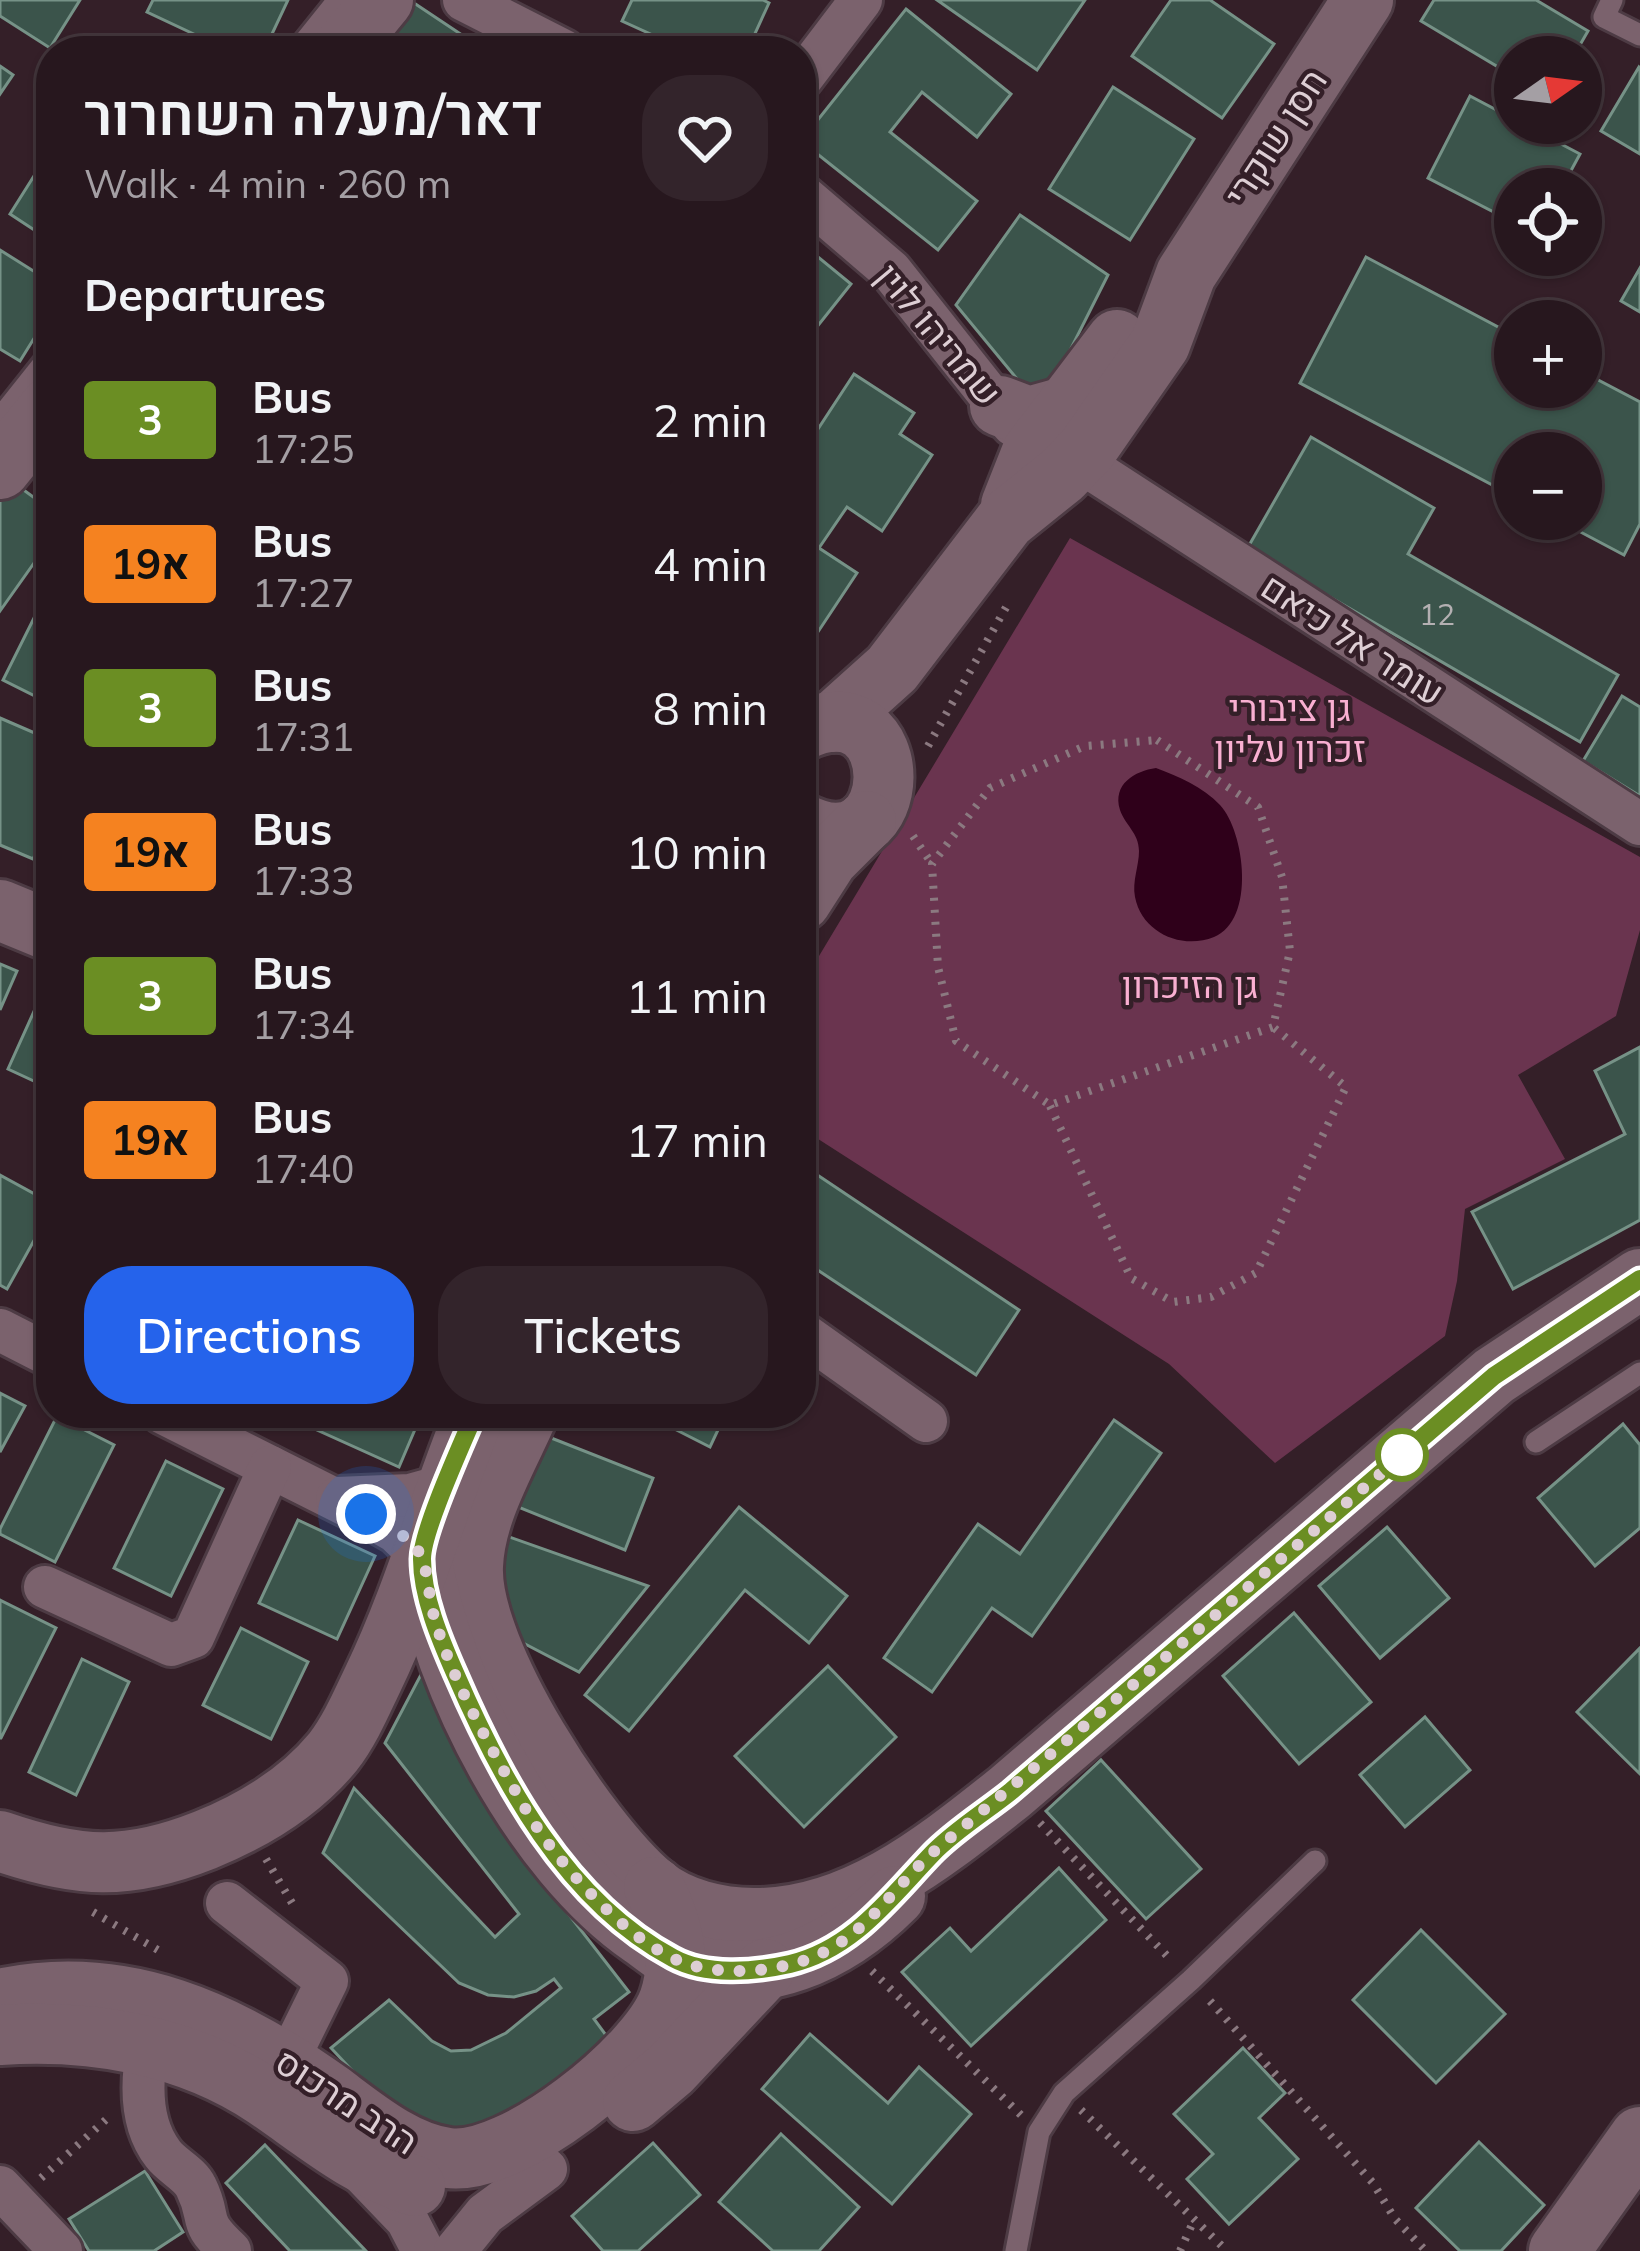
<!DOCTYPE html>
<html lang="en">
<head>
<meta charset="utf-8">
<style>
	body { margin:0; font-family:Mulish,Heebo,sans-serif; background:#33242b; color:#f1f3f6; height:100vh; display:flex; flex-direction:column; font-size:45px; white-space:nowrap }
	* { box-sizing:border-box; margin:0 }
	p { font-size:39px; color:#a49fa4 }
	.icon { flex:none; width:66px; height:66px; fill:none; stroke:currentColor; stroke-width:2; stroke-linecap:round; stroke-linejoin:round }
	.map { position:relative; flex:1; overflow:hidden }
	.details { position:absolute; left:36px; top:36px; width:780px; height:1392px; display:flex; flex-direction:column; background:#27171e; border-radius:48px; box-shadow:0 3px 9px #0004,0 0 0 3px #43363c }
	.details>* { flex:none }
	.badge { padding:0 24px; border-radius:9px; font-size:42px; line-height:78px }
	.needle { width:78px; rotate:76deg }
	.tools { position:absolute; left:1494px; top:36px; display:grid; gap:24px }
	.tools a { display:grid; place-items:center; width:108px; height:108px; border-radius:50%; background:#27171e; box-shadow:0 3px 9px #0004,0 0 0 3px #43363c; font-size:60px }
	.you { position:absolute; width:60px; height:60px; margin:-30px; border:9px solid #fff; border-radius:50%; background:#1a73e8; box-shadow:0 0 0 18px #1a73e833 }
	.map>.badge { position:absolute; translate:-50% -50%; box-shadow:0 0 0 6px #fff }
	h2 { padding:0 48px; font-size:45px; line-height:108px }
	.round { display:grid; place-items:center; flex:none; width:126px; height:126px; border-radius:48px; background:#33242b }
	.summary { display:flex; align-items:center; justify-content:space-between; height:204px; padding:0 48px }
	h1 { font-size:57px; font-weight:600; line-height:90px }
	.primary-button { display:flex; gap:24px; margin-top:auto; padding:24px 48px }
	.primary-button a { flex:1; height:138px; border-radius:48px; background:#2563eb; color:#fff; font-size:48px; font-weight:600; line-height:138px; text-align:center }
	.primary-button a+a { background:#33242b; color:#f1f3f6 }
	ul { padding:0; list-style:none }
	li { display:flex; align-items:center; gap:36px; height:144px; padding:0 48px }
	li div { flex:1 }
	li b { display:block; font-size:45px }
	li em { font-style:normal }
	li .badge { min-width:132px; font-weight:700; text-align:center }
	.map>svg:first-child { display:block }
</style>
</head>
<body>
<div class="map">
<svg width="1640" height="2251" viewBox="0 0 1640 2251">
	<rect width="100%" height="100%" fill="#341f28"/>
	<polygon fill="#6a344f" points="1070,538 1640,857 1640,930 1616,1016 1518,1075 1565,1159 1465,1209 1457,1281 1445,1336 1275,1463 1169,1364 801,1128 801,986"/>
	<path fill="#2f001a" d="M1156,768C1178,776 1203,787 1220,805C1245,832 1256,920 1214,937C1182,950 1142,933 1135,897C1132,881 1139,866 1139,851C1139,833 1125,825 1120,810C1112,784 1135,771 1156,768Z"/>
	<g fill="#3b544b" stroke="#769287" stroke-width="3">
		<polygon points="0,0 80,0 50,48 0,16"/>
		<polygon points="153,0 288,0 264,51 230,51 147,12"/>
		<polygon points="632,0 763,0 769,3 747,51 688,51 622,21"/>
		<polygon points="937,0 1085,0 1037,70"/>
		<polygon points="1171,0 1210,0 1274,44 1222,118 1132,56"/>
		<polygon points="1434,0 1536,0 1588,31 1573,57 1515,57 1515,77 1421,21"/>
		<polygon points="411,1 486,51 378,51"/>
		<polygon points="906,9 1011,94 977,137 922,92 890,132 977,201 938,250 801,141"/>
		<polygon points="0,66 13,75 0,94"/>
		<polygon points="1639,67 1640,68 1640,154 1601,131"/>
		<polygon points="1113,87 1194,139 1130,240 1049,189"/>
		<polygon points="1470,96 1580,154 1561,189 1515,189 1515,223 1428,178"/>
		<polygon points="51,149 51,241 10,214"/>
		<polygon points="1020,215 1108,275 1041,408 956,305"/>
		<polygon points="801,243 851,284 801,347"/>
		<polygon points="0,250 51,282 51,311 20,361 0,349"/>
		<polygon points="1366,257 1515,336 1515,387 1581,387 1581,371 1640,402 1640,524 1624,555 1556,519 1581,519 1581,453 1515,453 1515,497 1300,383"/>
		<polygon points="1640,268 1640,312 1621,301"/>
		<polygon points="854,374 914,413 900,434 932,455 882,531 847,507 819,548 857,573 804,653 801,455"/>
		<polygon points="1311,437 1434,508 1408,554 1618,675 1580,742 1247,549"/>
		<polygon points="10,480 51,510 51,539 0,611 0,493"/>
		<polygon points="51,584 51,704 3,680"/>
		<polygon points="1622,696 1640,707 1640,796 1583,761"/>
		<polygon points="0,718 51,740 51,818 33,859 0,845"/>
		<polygon points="0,964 17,971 0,1010"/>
		<polygon points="49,978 51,979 51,1089 8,1069"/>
		<polygon points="1640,1047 1640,1220 1513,1289 1472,1212 1625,1134 1595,1071"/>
		<polygon points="801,1164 1019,1310 976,1375 801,1259"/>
		<polygon points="0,1175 51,1203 51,1210 7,1289 0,1285"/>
		<polygon points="0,1393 25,1406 0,1452"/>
		<polygon points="324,1413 422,1413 399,1467 317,1430"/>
		<polygon points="643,1413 726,1413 710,1447"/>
		<polygon points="57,1416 114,1445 55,1562 0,1534 0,1529"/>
		<polygon points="1114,1420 1161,1453 1032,1636 992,1608 932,1692 884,1658 978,1524 1020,1554"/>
		<polygon points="1623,1424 1640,1445 1640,1528 1595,1566 1538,1498"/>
		<polygon points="536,1432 653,1478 625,1550 508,1503"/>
		<polygon points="166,1461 223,1489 171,1596 114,1568"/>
		<polygon points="739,1507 847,1596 809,1643 745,1590 629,1731 585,1695"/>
		<polygon points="298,1520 375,1556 337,1639 259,1603"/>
		<polygon points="1387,1527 1449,1598 1380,1658 1319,1586"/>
		<polygon points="501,1534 648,1586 579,1672 498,1630"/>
		<polygon points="0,1600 56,1628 1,1738 0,1738"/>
		<polygon points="1294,1613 1371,1702 1299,1764 1223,1676"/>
		<polygon points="241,1628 308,1662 271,1739 203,1705"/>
		<polygon points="1640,1648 1640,1774 1577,1712"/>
		<polygon points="82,1659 129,1682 76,1795 29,1772"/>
		<polygon points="828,1666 896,1737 804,1827 735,1756"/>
		<polygon points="425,1667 511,1840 629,1992 594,2019 611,2042 532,2102 492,2123 453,2130 417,2118 361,2080 331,2048 389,2000 432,2041 451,2051 471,2050 506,2033 561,1988 554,1979 536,1991 514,1997 488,1995 459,1983 323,1853 354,1788 495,1937 519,1914 385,1743"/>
		<polygon points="1425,1717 1470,1770 1405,1827 1360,1775"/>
		<polygon points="1101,1760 1201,1869 1146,1919 1046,1811"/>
		<polygon points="1059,1868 1106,1920 971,2046 902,1972 950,1928 971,1951"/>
		<polygon points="1421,1930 1505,2014 1436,2083 1353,2000"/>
		<polygon points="810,2034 888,2103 919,2067 971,2114 892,2204 762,2089"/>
		<polygon points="1243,2048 1285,2093 1259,2118 1298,2159 1229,2224 1187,2179 1213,2154 1174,2114"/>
		<polygon points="781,2134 859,2207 819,2251 773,2251 719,2202"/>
		<polygon points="1479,2142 1544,2205 1501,2251 1460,2251 1416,2208"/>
		<polygon points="653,2143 700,2195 638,2251 603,2251 572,2216"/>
		<polygon points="265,2145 366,2251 290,2251 226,2183"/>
		<polygon points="145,2171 183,2232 154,2251 89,2251 69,2219"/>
	</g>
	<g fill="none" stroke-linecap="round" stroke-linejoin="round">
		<g stroke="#4d3b44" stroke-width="27">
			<g id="lane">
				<polyline points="1612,0 1604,17 1640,35"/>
				<polyline points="297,51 338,0"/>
				<polyline points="0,418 51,354"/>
				<polyline points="1536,1442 1640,1373"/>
				<polyline points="1016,2251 1039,2132 1064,2093 1191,1980 1315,1861"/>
			</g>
		</g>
		<g stroke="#4d3b44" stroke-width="48">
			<g id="street">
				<polyline points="464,0 564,51"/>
				<polyline points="801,79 861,0"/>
				<polyline points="801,194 891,271 1013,425"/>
				<polyline points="1062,475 1086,469 1096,472 1640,824"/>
				<polyline points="0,1330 51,1356"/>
				<polyline points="801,1332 926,1421"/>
				<polyline points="163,1413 366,1515 396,1532 421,1556"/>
				<polyline points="337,1498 410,1495 446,1485"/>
				<polyline points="45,1587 171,1645 193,1637 270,1467"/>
				<polyline points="227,1903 327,1981 287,2062"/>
				<path d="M148,2045C141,2081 139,2123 163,2154C172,2166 190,2174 196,2187C213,2221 195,2219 230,2251"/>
				<polyline points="362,2173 407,2220 423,2251"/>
				<polyline points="0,2187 61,2251"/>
				<polyline points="455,2251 485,2214 546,2169"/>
			</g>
		</g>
		<g stroke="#4d3b44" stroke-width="66">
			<g id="secondary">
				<polyline points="341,51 383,0"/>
				<polyline points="1000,406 1029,417 1065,407"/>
				<polyline points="0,469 51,406"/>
				<polyline points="1011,505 1032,452 1117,340"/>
				<polyline points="833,722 892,669 1006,520 1062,475 1087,449 1160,344 1186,274 1363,0"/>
				<path d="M801,731C912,677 910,878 801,823"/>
				<polyline points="801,901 828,859 866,821"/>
				<polyline points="0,910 51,931"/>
				<path d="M528,1413C507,1461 475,1513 473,1566C469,1651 588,1832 652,1886C680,1909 719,1918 754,1918C854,1919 937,1850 1010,1792L1494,1376L1640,1279"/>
				<path d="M421,1556C442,1685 532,1860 642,1936C654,1944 666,1956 680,1961C761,1990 838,1953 895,1896"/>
				<path d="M0,1841C78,1868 127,1871 205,1840C252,1821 300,1792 333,1752C350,1730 361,1704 373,1679C414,1594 439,1501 475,1413"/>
				<path d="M0,1999C124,1972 231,2022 330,2093C365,2119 404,2152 448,2158C512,2167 648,2058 669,2000C683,1960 672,1923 654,1887"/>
				<path d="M0,2035C93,2029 187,2045 265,2097C315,2131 356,2167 415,2186"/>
				<polyline points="633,2101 671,2069 765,1969"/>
				<polyline points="1559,2251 1640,2137"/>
			</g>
		</g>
		<g stroke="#8b7980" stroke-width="8" stroke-dasharray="3 9" stroke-linecap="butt">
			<polygon points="1157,740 1258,807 1282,877 1290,951 1273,1027 1050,1105 956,1041 938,967 932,864 990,788 1085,746"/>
			<polyline points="928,746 1009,602"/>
			<polyline points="913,836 932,864"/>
			<polyline points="1050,1106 1131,1278 1173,1302 1211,1297 1256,1273 1346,1087 1273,1027"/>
			<polyline points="1040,1823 1171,1960"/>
			<polyline points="266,1859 292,1903"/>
			<polyline points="93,1912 163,1953"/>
			<polyline points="872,1971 1021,2115"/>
			<polyline points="1210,2001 1373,2183 1395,2219 1426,2251"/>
			<polyline points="1081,2110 1227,2251"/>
			<polyline points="41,2178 110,2116"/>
			<polyline points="1180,2251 1194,2220"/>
		</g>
		<use href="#lane" stroke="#7b626d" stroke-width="21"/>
		<use href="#street" stroke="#7b626d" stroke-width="42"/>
		<use href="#secondary" stroke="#7b626d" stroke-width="60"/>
	</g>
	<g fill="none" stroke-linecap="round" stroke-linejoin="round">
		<g stroke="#fff" stroke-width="27">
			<path id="line" d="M475,1413C462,1444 422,1531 422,1559C422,1596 440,1639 455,1673C501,1780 566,1901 673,1958C706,1976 754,1972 790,1964C853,1949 889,1899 932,1854C954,1831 985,1812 1010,1792L1494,1376L1640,1279"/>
		</g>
		<use href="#line" stroke="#6b8e23" stroke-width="18"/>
		<path stroke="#ddced4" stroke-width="12" stroke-dasharray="0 21.6" d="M366,1514C384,1524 414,1538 422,1558C429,1577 429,1601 435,1620C455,1687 491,1748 525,1808C553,1858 623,1937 677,1960C711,1975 757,1973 793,1964C864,1945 888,1890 939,1847C1095,1718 1249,1587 1402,1455"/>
	</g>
	<circle fill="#fff" stroke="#6b8e23" stroke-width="6" cx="1402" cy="1455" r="24"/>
	<g text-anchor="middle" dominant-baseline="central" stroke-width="9" stroke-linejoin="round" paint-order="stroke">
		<g font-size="30" fill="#b4b0b2">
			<text x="1437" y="614">12</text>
		</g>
		<g font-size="36" fill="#ddced4" stroke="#341f28">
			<text transform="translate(1275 137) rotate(-57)">חסן שוקרי</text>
			<text transform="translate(939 334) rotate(50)">שמריהו לוין</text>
			<text transform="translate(1353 639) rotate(33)">עומר אל כיאם</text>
			<text transform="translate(347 2101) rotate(33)">הרב מרכוס</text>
		</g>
		<g font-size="36" fill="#f9afd1" stroke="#341f28">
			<text x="1290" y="707">גן ציבורי<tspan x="1290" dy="41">זכרון עליון</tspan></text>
			<text x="1190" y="984">גן הזיכרון</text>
		</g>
	</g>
</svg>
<div class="tools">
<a><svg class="needle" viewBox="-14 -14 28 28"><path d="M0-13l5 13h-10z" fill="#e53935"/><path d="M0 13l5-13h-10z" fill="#a49fa4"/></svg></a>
<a><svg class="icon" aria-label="locate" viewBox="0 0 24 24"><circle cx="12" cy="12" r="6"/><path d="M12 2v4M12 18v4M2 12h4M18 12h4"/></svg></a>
<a>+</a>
<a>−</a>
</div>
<div class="you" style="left:366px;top:1514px"></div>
<section class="details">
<div class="summary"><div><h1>דאר/מעלה השחרור</h1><p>Walk · 4 min · 260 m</p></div><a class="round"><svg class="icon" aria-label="heart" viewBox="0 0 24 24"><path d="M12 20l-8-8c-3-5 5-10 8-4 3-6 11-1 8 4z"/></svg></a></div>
<h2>Departures</h2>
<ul>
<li><span class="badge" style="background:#6b8e23;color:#fff">3</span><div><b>Bus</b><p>17:25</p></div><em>2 min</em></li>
<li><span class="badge" style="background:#f58220;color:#111">19א</span><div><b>Bus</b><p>17:27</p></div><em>4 min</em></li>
<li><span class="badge" style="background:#6b8e23;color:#fff">3</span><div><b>Bus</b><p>17:31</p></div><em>8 min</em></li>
<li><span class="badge" style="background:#f58220;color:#111">19א</span><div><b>Bus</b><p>17:33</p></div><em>10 min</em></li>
<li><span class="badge" style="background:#6b8e23;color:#fff">3</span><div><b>Bus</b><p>17:34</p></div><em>11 min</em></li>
<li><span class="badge" style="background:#f58220;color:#111">19א</span><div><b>Bus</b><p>17:40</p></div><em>17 min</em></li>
</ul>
<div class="primary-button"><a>Directions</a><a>Tickets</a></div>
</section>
</div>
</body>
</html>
